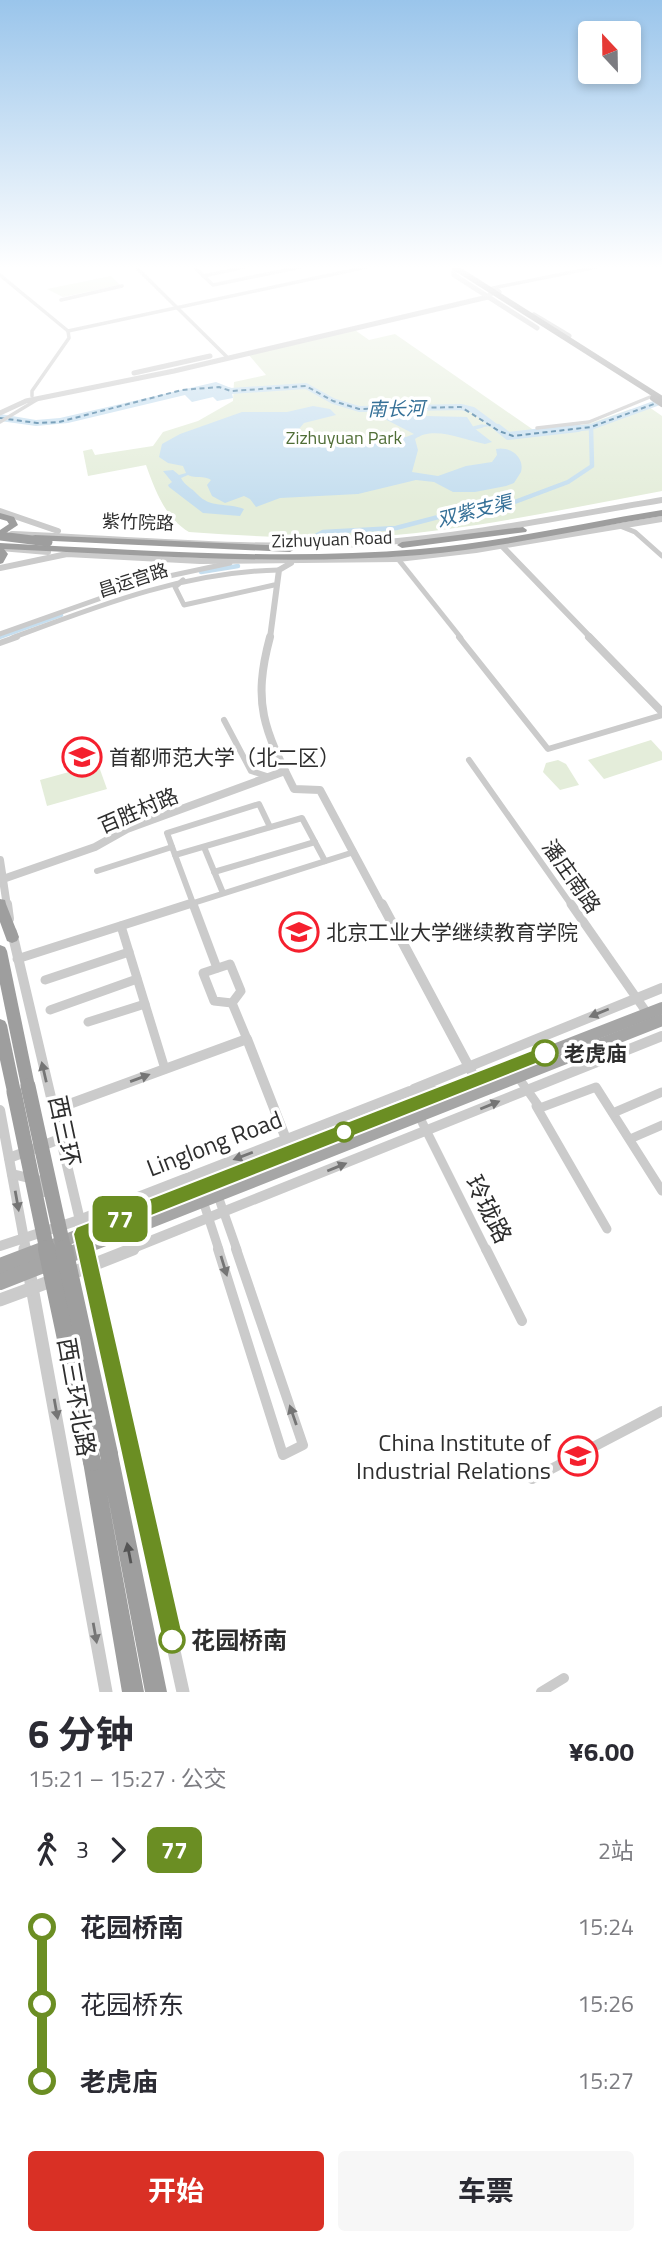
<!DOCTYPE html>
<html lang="zh">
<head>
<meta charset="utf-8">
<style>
	body { margin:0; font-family:"Titillium Web","Noto Sans SC",sans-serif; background:#f7f7f7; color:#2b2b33; height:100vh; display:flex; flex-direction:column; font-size:26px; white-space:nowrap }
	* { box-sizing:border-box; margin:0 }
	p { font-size:23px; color:#7c7c81 }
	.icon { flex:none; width:38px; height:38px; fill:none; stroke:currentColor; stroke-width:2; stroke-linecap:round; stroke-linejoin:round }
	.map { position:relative; height:1692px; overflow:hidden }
	.sheet { display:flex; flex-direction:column; background:#fff; flex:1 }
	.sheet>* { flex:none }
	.badge { padding:0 14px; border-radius:10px; font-size:24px; line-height:46px }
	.needle { width:46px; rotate:338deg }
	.buttons { position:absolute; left:578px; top:21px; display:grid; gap:14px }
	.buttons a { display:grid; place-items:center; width:63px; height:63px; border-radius:7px; background:#fff; box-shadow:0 4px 10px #0003; font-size:35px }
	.map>.badge { position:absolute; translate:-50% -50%; box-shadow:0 0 0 4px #fff }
	.legs { display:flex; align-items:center; gap:10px; height:77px; padding:0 28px; font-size:23px }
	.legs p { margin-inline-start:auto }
	.summary { display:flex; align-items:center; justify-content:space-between; height:119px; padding:0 28px }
	h1 { font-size:38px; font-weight:700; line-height:52px }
	.primary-button { display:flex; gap:14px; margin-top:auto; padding:14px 28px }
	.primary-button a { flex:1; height:80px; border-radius:7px; background:#d93025; color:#fff; font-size:28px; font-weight:700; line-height:80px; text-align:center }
	.primary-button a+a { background:#f7f7f7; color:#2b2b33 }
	ul { padding:0 28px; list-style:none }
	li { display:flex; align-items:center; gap:24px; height:77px; font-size:26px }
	li i { display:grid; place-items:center; width:10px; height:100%; margin:0 9px; background:currentColor }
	li i::after { content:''; width:18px; height:18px; margin:-9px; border:5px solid; border-radius:50%; background:#fff }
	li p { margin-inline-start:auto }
	li:first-child i { background:linear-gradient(#0000 50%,currentColor 0) }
	li:last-child i { background:linear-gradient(currentColor 50%,#0000 0) }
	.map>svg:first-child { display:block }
</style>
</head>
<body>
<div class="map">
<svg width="662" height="1692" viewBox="0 0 662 1692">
	<rect width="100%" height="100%" fill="#fff"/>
	<g fill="#e4edda">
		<polygon points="111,276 120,285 63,297 47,289"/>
		<path d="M355,330L369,340L395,334L535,431L588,424L631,409L636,412L649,407L662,416V491C569,508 476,529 382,536C318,541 252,536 189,532C165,518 155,490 146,465L88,476L83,451L92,449L95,455L153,446L163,432L198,421L233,401L234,382L266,375L248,354Z"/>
		<polygon points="651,740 662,752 662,760 604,779 588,760"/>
		<polygon points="558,760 566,764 579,785 560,790 543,772 546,763"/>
		<polygon points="98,764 107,789 47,806 40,780"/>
	</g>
	<g fill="#c5deef">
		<polygon points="216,382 231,388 233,398 217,401 213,397 192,402 185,395 68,423 36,426 0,421 0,414 36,420 60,418"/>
		<path d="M313,406L330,409L336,415L304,423L299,429L301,439L330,447L361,438L406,437L414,434L381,417L384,415L467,417L474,428L492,442L485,444C465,440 433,425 415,439L418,450L412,472L438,476L466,466L492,462L497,455L496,449C509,446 525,456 521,472L514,483L506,486L475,492H453L434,482L416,480L358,494L280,498L256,507L250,499L244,496L225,503L212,496L207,485L211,480C204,475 196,479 188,475L181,478C185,486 192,488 197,494C211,509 226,502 244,509L240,516L203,513L169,487L168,485L172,482L163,471L173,470L179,475L186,473L183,466L168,463L159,457L162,444L180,434L242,412H287Z"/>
	</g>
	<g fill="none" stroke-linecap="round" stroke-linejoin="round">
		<polyline stroke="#c5deef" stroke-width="2" points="482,426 493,425"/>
		<g stroke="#c5deef" stroke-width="3.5">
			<polyline points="591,427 591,430"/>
			<polyline points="474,428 482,426"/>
		</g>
		<g stroke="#c5deef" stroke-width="4.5">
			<polyline points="312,538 323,532 396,528 473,508 512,503 568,482 592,466 591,428"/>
			<polyline points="201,572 238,566"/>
			<polyline points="0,637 61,615"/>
		</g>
		<g stroke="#c5deef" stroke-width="6">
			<polyline points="218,388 231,391 306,386 333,401 359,409 461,407 473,410 500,430"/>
			<polyline points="562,430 591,427 662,401"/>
		</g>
		<polyline stroke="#c5deef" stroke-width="8" points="498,428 508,436 578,428"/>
		<polyline stroke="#357097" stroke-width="2" stroke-dasharray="5 3.5" stroke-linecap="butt" points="0,418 37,423 59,422 182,390 219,387 231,391 306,386 333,401 359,409 461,407 499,431 513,436 591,427 654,404"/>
		<g stroke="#cbcbcb" stroke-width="3.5">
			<polyline points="136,267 227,357"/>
			<polyline points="194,267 213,285 301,267"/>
			<polyline points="0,275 68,331 69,338 32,391 32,396"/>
			<polyline points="203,276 245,267"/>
			<polyline points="493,288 597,267"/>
			<polyline points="61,300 122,286"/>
			<polyline points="68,331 367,267"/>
			<polyline points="0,422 38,399"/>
			<polyline points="537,428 589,422 650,397"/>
		</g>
		<g stroke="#cbcbcb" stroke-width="5">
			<polyline points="620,526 635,532 662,556"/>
			<polyline points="398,559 461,638"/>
			<polyline points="183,580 175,587 184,605 274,585"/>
			<polyline points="0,634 155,579 230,563"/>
			<path d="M12,638C100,605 184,572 279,570"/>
		</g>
		<g stroke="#cbcbcb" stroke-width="6">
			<polyline points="459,637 548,749 662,715"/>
			<polyline points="0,643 17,637"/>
			<polyline points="224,720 251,771 270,777"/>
			<polyline points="469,760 572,906"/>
			<polyline points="204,847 223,893"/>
			<polyline points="175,855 167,833 259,804 270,827"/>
			<polyline points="97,871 172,847"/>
			<polyline points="214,872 315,842"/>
			<polyline points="184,906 354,852"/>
			<polyline points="194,906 175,855 302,818 325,861"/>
		</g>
		<g stroke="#cbcbcb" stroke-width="9">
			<polyline points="193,904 217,968"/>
			<polyline points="571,904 647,1013"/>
			<polyline points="121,926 165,1069"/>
			<polyline points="17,959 189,904"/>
			<polygon points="230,964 241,991 232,1003 214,1001 203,973"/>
			<polyline points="45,980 129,952"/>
			<polyline points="232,1003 247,1039"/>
			<polyline points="50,1010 137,979"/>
			<polyline points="88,1022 145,1004"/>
			<polyline points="518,1077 540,1108 596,1087 662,1191"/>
			<polyline points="536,1106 607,1229"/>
			<polyline points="613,1113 662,1092"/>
			<polyline points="419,1116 486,1250"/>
			<polyline points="630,1139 662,1125"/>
			<polyline points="218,1196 237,1250"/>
			<polyline points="203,1201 219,1250"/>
		</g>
		<g stroke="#cbcbcb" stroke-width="10">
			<polyline points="218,1249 283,1455 303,1445 236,1249"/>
			<polyline points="486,1249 522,1321"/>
			<polyline points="532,1479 662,1411"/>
			<polyline points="541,1692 564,1678"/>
		</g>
		<g stroke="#cbcbcb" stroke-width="5">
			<polyline points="454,272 454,275 537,328"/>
			<polyline points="534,315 569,336"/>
			<polyline points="134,373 210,356"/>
			<polyline points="0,413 26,401 174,371 488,297 495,289 499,292"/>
		</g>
		<g stroke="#cbcbcb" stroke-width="6">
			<polyline points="0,511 58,531"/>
			<path d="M12,534C131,539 254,551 373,543C470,536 566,516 662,500"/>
			<polyline points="502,546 591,638"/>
			<polyline points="0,548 48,552"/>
			<polyline points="0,568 67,554 200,561 398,559 476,550 662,519"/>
			<polyline points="270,638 279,570 291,563"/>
		</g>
		<g stroke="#cbcbcb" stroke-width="8">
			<path d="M270,637C252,704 264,729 294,789L320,790L382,906"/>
			<polyline points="589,637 662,712"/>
			<polyline points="0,860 7,906"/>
			<polyline points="3,879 95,847 127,829 285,771"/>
		</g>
		<g stroke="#cbcbcb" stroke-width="10">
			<polyline points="7,904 9,919"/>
			<polyline points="382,904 476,1080"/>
			<polyline points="12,932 87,1250"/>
			<polyline points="414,1089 662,988"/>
			<polyline points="0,1110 26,1250"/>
			<polyline points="53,1110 247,1039 286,1139"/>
			<polyline points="9,1158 60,1139"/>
			<polyline points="12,1174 42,1181 44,1192"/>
			<polyline points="0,1246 79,1220 410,1091 441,1091"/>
			<polyline points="128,1250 662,1036"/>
		</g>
		<g stroke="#cbcbcb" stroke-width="13">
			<polyline points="25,1249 106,1692"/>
			<polyline points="86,1249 183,1692"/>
			<polyline points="67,1275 133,1249"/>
			<polyline points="0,1300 54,1280"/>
		</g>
		<polyline stroke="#a6a6a6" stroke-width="6" points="454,267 662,399"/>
		<g stroke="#a6a6a6" stroke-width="12">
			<polyline points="40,1250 662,1008"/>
			<polyline points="80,1250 662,1020"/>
		</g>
		<g stroke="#a6a6a6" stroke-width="16">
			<polyline points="0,1266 45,1249"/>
			<polyline points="0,1282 84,1249"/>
		</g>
		<g fill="#9e9e9e" fill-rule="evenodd">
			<path d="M662,510V516C581,529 501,548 420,555C282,566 143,555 4,549L8,554L3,563L0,564V543C140,550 280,561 420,549C502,542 581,523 662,510Z"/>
			<polygon points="0,513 14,517 18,525 0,537 0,530 9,524 7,521 0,519"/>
			<polygon points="523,527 527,530 526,532 402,548 397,545 402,542"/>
			<polygon points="35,535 290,546 295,549 290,552 32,540 32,536"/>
			<polygon points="0,899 5,900 6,904 19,937 17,941 12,943 7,941 0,922"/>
			<polygon points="0,945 5,947 7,951 35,1086 33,1091 28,1093 23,1091 21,1086 0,984"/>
			<polygon points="0,1019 5,1021 7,1025 21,1092 19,1097 14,1099 9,1097 7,1092 0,1060"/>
			<polygon points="109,1445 116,1447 118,1454 167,1692 145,1692 107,1492 144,1692 122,1692 83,1462 85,1455 92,1453 99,1455 101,1461 100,1454 102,1447"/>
		</g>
		<polyline stroke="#a6a6a6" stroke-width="6" points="653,398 662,404"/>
		<polyline stroke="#9e9e9e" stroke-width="9" points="0,536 48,542"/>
		<g stroke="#9e9e9e" stroke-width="15">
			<polyline points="28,1086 64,1250"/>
			<polyline points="14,1092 47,1250"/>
		</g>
		<g stroke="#9e9e9e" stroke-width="18">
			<polyline points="47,1249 92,1462"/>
			<polyline points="64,1249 109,1454"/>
		</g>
	</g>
	<defs><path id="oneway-solid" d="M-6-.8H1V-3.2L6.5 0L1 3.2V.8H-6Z" transform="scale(1.75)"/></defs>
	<g fill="#757575">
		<use href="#oneway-solid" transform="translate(599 1013) rotate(158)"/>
		<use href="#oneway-solid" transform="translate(44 1072) rotate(-103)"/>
		<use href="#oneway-solid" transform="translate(140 1078) rotate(-20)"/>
		<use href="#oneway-solid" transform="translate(490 1105) rotate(-22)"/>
		<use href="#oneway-solid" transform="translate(243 1156) rotate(159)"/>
		<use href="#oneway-solid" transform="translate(337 1167) rotate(-22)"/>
		<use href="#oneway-solid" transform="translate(17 1201) rotate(80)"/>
		<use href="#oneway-solid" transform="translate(224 1266) rotate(73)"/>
		<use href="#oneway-solid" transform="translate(56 1409) rotate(80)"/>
		<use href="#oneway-solid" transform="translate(293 1415) rotate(-109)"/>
		<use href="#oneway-solid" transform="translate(95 1633) rotate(80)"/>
	</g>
	<use fill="#555" href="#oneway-solid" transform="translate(129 1553) rotate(-101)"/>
	<linearGradient id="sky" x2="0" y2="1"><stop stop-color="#9ac5eb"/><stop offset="0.53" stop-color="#fff"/><stop offset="1" stop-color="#fff" stop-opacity="0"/></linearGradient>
	<rect width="662" height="504" fill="url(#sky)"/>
	<polygon fill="#6b8e23" stroke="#fff" stroke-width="2" points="545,1045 554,1053 551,1058 93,1239 184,1640 180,1649 172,1652 164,1649 73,1234 76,1227"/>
	<defs>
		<g id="university-ring" transform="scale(2.0125)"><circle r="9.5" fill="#fff" stroke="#f5202e" stroke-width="1.5"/><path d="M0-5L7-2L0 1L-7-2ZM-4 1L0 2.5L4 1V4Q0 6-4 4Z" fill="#f5202e"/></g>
	</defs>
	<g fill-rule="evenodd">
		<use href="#university-ring" x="82" y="757"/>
		<use href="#university-ring" x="299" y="932"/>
		<use href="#university-ring" x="578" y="1456"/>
	</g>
	<g fill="#fff" stroke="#6b8e23" stroke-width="3.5">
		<circle cx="545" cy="1053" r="12"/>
		<circle cx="344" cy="1132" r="9"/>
		<circle cx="172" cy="1640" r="12"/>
	</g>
	<g text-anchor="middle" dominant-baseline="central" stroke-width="7" stroke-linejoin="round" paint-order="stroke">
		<g font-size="18" fill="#506e37" stroke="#fff">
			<text x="344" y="437">Zizhuyuan Park</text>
		</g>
		<g font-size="18" fill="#2e2e2e" stroke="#fff">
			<text transform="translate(138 522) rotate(2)">紫竹院路</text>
			<text transform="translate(332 539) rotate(-2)">Zizhuyuan Road</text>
			<text transform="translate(133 580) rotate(-18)">昌运宫路</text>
		</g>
		<g font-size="19" font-style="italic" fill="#357097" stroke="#fff">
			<text transform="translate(396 408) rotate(-1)">南长河</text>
			<text transform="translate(474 510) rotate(-14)">双紫支渠</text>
		</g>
		<g font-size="21" fill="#2e2e2e" stroke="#fff" text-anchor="start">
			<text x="109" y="757">首都师范大学（北二区）</text>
			<text x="326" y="932">北京工业大学继续教育学院</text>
		</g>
		<g font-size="21" fill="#2e2e2e" stroke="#fff">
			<text transform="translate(138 810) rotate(-23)">百胜村路</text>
			<text transform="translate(572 876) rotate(55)">潘庄南路</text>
		</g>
		<g font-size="21" font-weight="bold" fill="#2e2e2e" stroke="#fff" text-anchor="start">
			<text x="564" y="1053">老虎庙</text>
		</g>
		<g font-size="24" fill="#2e2e2e" stroke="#fff">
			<text transform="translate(65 1131) rotate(78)">西三环</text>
			<text transform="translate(214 1143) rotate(-21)">Linglong Road</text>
			<text transform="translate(489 1209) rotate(63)">玲珑路</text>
			<text transform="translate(77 1397) rotate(80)">西三环北路</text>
		</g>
		<g font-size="24" fill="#2e2e2e" stroke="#fff" text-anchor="end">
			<text x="551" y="1442">China Institute of<tspan x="551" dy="28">Industrial Relations</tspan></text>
		</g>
		<g font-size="24" font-weight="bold" fill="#2e2e2e" stroke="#fff" text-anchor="start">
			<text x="191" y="1640">花园桥南</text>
		</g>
	</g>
</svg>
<div class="buttons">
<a><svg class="needle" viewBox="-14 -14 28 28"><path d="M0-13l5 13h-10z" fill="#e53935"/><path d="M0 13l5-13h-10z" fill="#7c7c81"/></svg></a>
</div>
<b class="badge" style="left:120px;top:1219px;background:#6b8e23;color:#fff">77</b>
</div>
<section class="sheet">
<div class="summary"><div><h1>6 分钟</h1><p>15:21 – 15:27 · 公交</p></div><b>¥6.00</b></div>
<div class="legs"><svg class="icon" aria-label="walk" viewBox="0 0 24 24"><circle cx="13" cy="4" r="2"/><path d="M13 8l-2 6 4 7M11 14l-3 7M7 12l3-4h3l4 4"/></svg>3<svg class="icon" aria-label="forward" viewBox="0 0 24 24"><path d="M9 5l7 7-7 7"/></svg><b class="badge" style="background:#6b8e23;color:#fff">77</b><p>2站</p></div>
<ul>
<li><i style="color:#6b8e23"></i><b>花园桥南</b><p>15:24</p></li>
<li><i style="color:#6b8e23"></i><span>花园桥东</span><p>15:26</p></li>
<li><i style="color:#6b8e23"></i><b>老虎庙</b><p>15:27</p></li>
</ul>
<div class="primary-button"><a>开始</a><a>车票</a></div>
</section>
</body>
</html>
